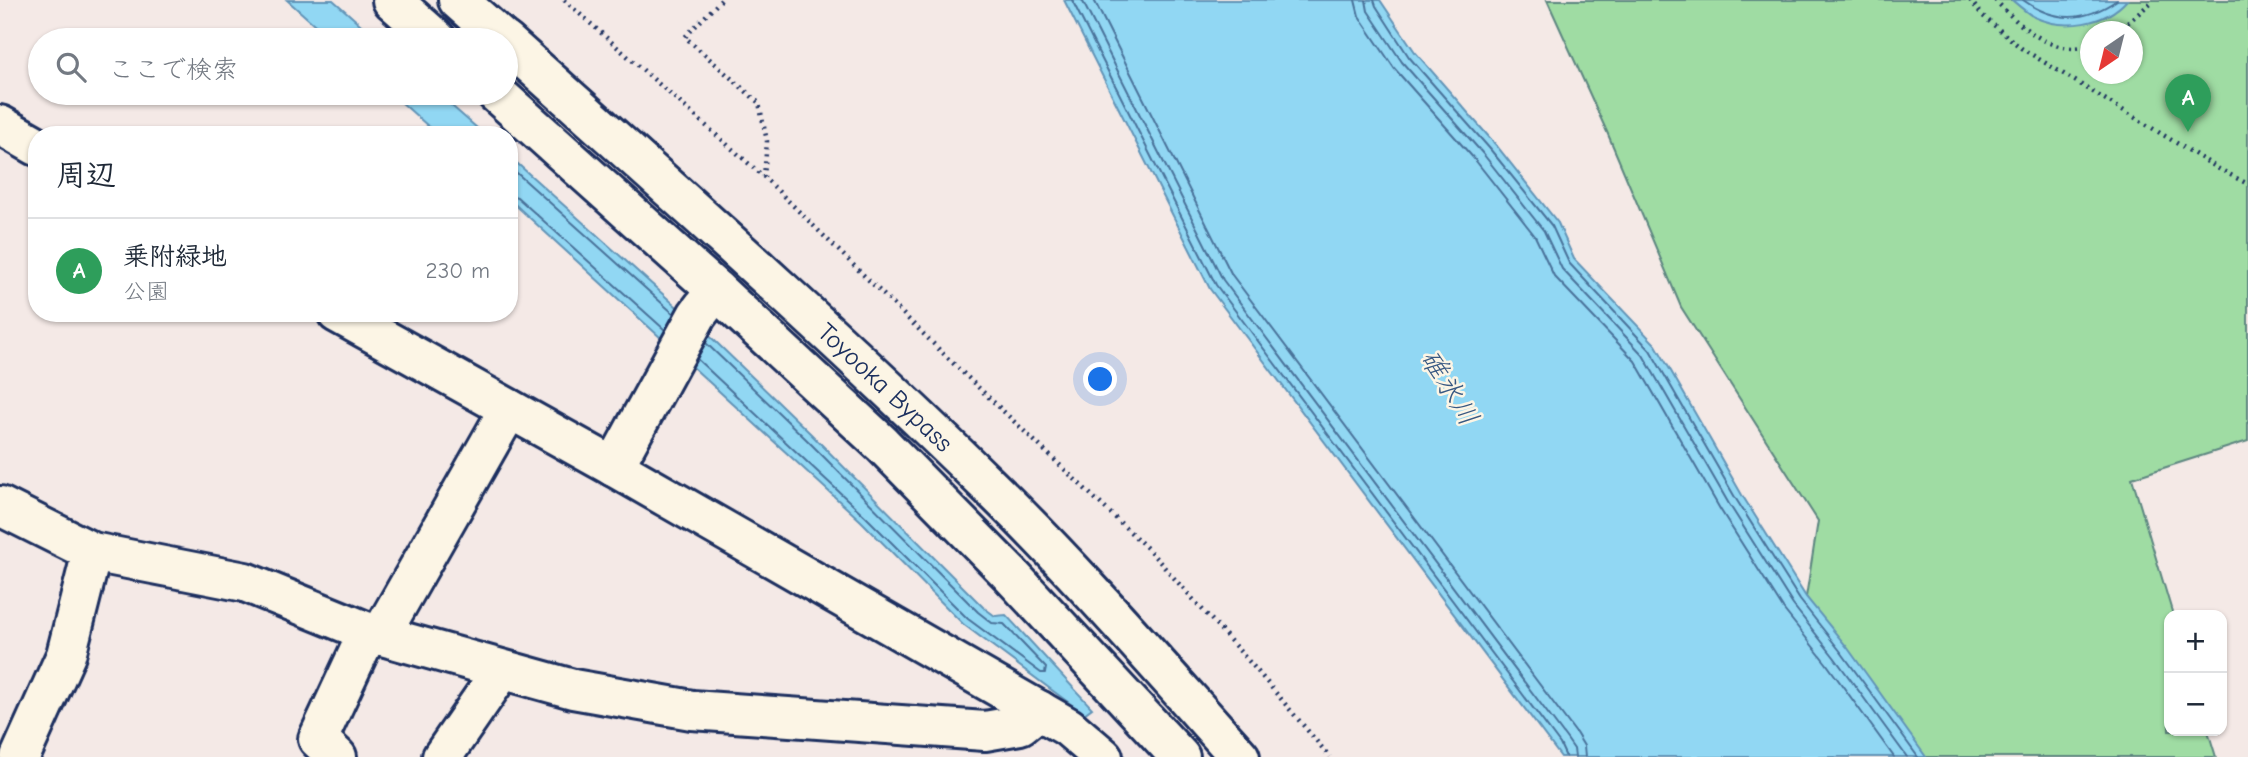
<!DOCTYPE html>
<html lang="ja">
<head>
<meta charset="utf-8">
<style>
	:root { --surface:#fff; --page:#f6f6f7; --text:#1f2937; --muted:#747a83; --line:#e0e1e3; --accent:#2563eb }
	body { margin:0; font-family:"Comic Neue","Klee One",sans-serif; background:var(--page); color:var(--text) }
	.controls { position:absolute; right:21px; bottom:21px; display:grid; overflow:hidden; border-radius:14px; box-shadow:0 2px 5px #0004 }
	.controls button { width:63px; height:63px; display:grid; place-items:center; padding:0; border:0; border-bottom:2px solid var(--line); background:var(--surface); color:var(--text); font:35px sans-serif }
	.compass { position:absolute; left:2080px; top:21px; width:63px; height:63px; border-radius:50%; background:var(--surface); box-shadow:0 2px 5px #0004; rotate:215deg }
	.you { position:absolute; left:1101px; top:380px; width:24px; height:24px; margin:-18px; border:5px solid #fff; border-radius:50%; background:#1a73e8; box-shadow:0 0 0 10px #1a73e833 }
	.badge { display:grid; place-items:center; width:46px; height:46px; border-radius:50%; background:var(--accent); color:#fff; font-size:23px; font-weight:700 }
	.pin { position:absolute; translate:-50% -58px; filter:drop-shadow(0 2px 4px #0008) }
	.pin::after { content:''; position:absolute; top:37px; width:24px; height:21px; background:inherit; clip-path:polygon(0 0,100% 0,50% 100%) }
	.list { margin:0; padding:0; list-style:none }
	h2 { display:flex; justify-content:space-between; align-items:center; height:91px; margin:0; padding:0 28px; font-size:30px }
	h2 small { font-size:23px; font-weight:400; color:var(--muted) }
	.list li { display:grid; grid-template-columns:46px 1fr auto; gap:21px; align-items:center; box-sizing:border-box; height:105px; padding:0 28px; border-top:2px solid var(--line) }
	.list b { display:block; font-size:26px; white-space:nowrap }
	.list p { margin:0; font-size:23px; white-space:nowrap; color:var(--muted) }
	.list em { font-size:23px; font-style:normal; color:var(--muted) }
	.icon { flex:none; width:38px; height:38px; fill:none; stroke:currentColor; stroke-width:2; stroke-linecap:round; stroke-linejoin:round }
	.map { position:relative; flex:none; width:2248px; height:757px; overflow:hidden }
	.search { position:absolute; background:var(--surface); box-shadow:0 2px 5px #0004; left:28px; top:28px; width:490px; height:77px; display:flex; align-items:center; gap:18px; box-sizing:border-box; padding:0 24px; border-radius:38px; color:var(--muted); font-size:26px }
	.panel { position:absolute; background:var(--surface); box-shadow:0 2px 5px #0004; left:28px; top:126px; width:490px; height:196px; border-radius:28px }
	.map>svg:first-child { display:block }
</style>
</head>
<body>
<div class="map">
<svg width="2248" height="757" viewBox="0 0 2248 757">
	<rect width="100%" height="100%" fill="#f4e9e6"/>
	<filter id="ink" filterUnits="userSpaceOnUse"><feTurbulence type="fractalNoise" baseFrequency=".0143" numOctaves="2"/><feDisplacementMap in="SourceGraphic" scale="14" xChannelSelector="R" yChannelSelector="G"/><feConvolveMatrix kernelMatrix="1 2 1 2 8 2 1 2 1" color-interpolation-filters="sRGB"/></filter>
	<g filter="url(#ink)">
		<path fill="#9fdca3" stroke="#5d8680" stroke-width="2" fill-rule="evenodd" d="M1547,0h701v441l-116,37 41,137h-4v116h39l8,26h-294l-116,-160 12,-76 -137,-214 -74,-175zM2090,32h42v42h-42z"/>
		<g fill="#91d7f3" stroke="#6294b7" stroke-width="2">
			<path d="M287,0h46l45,40h-46z"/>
			<path d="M1064,0h316l35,52 81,93 62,78 16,36 82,86 86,150 64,102 41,50 79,110h-365l-351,-468z"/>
			<path d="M2012,0h115c-22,25 -63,31 -93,17 -7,-4 -15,-11 -22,-17z"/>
			<path d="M391,93h46l48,42h-47z"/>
			<path d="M509,156l206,185 96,93 172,173 12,9 11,-1 86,93 -8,6 -121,-90 -102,-103 -352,-322z"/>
		</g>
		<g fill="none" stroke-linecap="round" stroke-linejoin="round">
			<g stroke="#4a729a" stroke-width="2">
				<path d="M1072,0l144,285 344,459 6,13"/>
				<path d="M1082,0l141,280 344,459 7,10 1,8"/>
				<path d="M1094,0l138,275 344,458 8,13 1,11"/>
				<path d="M1355,0l4,16 35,52 82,93 59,75 19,40 81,85 85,148 64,101 42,53 68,94"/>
				<path d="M1366,0l2,11 34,51 82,93 60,76 18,38 81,86 86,149 64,101 41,52 73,100"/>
				<path d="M1374,0l2,6 33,51 81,92 62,77 17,37 81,87 86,149 64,101 41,52 77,105"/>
				<path d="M2023,0c32,23 62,22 94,0"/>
				<path d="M509,166l165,148"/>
				<path d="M509,195l8,2 148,133"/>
				<path d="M697,359l168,157 103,103 73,54h4l1,-5 -42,-44 -12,-1 -14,-11 -172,-173 -100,-96"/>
			</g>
			<g stroke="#1b2f5e" stroke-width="44">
				<g id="minor">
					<path d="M0,125l37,21"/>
					<path d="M337,313l277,154 454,260 35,30"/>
					<path d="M614,467l83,-152 19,-25"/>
					<path d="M0,506l92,46 153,30 123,50 205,57 119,21 293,21 35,-6 19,-15"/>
					<path d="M380,636l129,-227"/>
					<path d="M20,757l46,-102 26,-103"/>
					<path d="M337,757l-19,-18 50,-107"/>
					<path d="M442,757l60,-87"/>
				</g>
			</g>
			<g stroke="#1b2f5e" stroke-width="44">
				<g id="highway">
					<path d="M392,0l45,40"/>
					<path d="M458,0l45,40"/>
					<path id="s1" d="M506,42c164,147 329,293 486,447 87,85 167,178 248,268"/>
					<path d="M496,93l220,197 166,154 127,129 171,184"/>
				</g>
			</g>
			<g stroke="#1b2f5e" stroke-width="4.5" stroke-dasharray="2 5" stroke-linecap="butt">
				<path d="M564,0l200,177 195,192 189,180 106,118 76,90"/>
				<path d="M721,0l-36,37 74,66 8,38 -3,36"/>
				<path d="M1970,0l13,16 38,32 198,121 29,15"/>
				<path d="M1995,0c24,25 58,58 95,45"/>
				<path d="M2117,32l37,-32"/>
			</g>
			<use href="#minor" stroke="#fcf5e5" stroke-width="38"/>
			<use href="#highway" stroke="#fcf5e5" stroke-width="38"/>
		</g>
	</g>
	<g text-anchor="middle" stroke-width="5" stroke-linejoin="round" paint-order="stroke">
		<g font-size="26" fill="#1b2f5e" stroke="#fcf5e5">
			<text dy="9" stroke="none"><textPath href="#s1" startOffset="513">Toyooka Bypass</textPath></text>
		</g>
		<g font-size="28" font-style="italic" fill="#385983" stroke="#fcf5e5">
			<text transform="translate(1450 387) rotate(58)" y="10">碓氷川</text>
		</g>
	</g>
</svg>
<div class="controls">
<button>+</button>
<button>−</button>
</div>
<svg class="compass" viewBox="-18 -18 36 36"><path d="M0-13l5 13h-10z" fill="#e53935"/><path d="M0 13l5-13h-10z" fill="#747a83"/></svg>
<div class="you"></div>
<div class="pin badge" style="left:2188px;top:132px;background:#2e9e5b">A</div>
<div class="search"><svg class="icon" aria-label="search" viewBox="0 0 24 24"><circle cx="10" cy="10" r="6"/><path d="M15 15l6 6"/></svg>ここで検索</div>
<section class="panel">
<h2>周辺<small></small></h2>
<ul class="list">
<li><span class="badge" style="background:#2e9e5b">A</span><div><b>乗附緑地</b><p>公園</p></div><em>230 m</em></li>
</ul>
</section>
</div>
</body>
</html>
